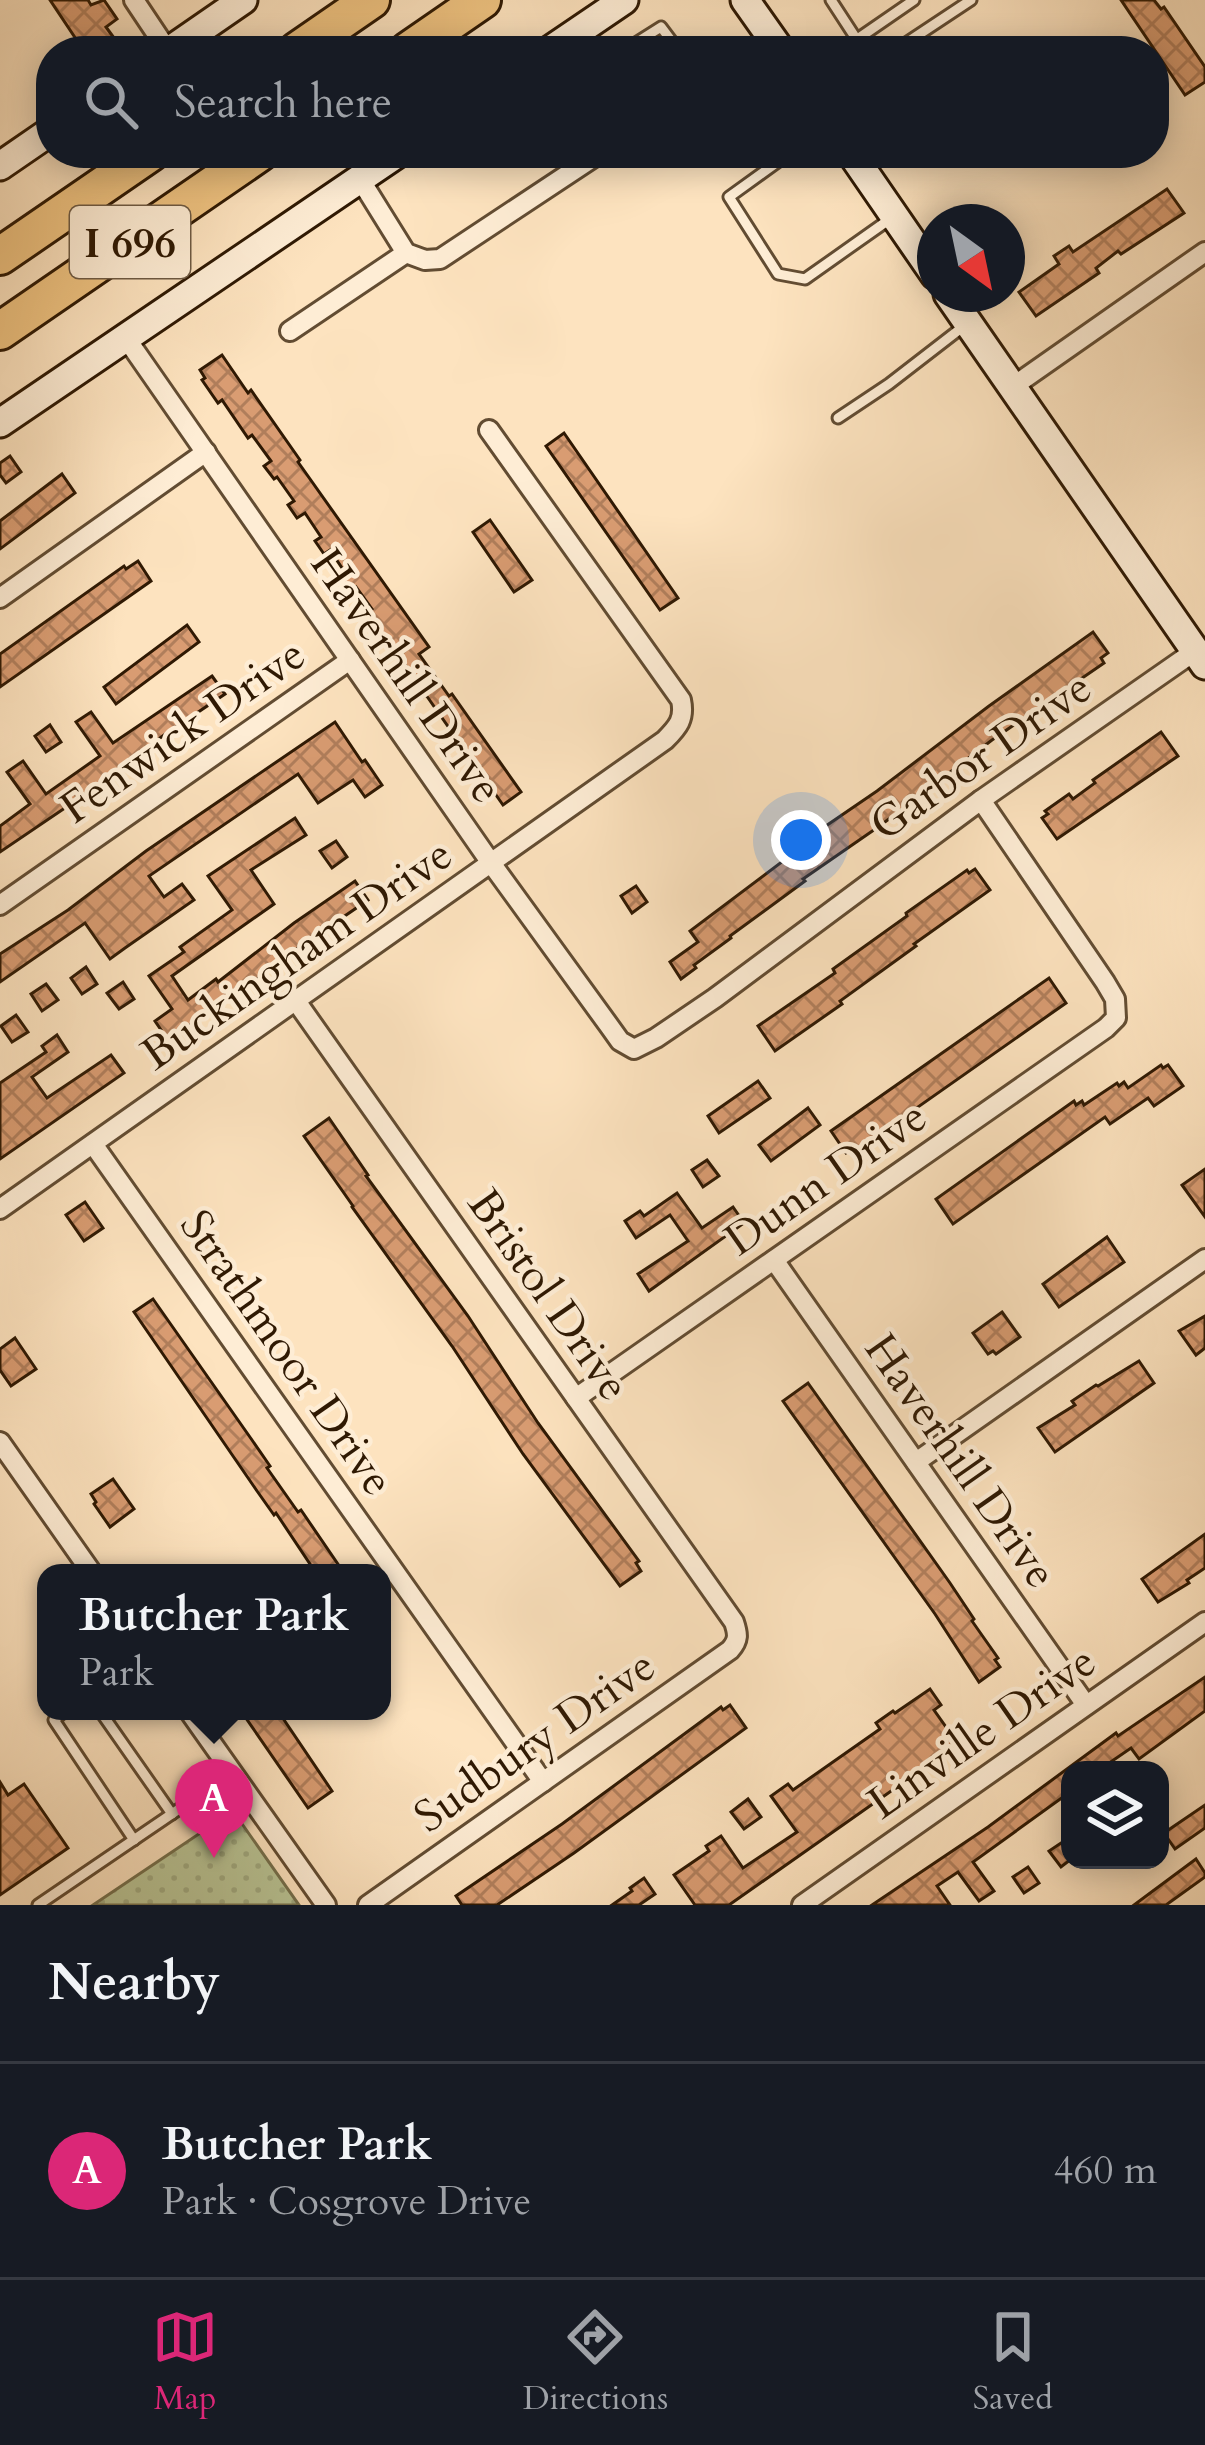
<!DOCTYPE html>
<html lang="en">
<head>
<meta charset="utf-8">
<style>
	:root { --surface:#171b24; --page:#20242c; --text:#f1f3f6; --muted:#9ea1a6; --line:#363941; --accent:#db2777 }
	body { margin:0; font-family:Cardo,serif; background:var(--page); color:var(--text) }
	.controls { position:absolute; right:36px; bottom:36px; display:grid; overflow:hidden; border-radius:24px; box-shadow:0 6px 30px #0003 }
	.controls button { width:108px; height:108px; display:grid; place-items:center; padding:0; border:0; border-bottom:3px solid var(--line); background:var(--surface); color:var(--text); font:60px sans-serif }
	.compass { position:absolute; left:917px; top:204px; width:108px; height:108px; border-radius:50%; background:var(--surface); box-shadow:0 6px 30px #0003; rotate:147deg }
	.you { position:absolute; left:801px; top:840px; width:42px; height:42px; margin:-30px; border:9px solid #fff; border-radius:50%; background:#1a73e8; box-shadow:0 0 0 18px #1a73e833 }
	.badge { display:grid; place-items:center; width:78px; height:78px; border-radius:50%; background:var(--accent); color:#fff; font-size:39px; font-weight:700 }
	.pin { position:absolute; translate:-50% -99px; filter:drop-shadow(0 3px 6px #0008) }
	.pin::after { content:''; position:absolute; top:63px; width:42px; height:36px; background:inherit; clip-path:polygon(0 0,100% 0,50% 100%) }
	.popup { position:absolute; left:37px; top:1564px; width:354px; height:156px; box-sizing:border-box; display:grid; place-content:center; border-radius:24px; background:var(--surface); filter:drop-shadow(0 3px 9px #0005); font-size:39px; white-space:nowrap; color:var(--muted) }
	.popup b { font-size:45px; color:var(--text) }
	.popup::after { content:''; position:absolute; left:50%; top:100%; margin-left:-24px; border:24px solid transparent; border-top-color:var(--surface) }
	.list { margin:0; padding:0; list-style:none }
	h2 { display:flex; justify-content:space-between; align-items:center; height:156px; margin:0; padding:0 48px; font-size:51px }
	h2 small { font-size:39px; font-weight:400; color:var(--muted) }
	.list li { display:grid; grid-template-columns:78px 1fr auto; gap:36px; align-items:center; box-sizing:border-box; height:216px; padding:0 48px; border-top:3px solid var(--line) }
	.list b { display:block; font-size:45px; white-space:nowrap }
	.list p { margin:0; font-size:39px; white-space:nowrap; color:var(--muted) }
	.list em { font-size:39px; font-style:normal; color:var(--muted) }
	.icon { flex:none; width:66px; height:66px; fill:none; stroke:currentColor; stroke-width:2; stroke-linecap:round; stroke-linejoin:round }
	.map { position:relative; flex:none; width:1205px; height:1905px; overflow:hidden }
	.search { position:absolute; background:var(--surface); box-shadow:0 6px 30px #0003; left:36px; right:36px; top:36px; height:132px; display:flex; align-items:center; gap:30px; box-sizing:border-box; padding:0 42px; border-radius:48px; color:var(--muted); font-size:45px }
	.sheet { height:372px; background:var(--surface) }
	nav { display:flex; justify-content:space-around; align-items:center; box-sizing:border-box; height:168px; border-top:3px solid var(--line); background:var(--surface); font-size:33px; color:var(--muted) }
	nav a { display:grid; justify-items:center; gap:6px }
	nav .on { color:var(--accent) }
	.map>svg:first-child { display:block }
</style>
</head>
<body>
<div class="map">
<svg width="1205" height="1905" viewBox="0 0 1205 1905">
	<defs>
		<pattern id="park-dots" width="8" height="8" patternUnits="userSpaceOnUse" patternTransform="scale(3)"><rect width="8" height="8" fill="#b9c596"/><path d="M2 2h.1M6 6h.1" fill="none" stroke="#9fa980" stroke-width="1.8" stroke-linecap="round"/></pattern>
		<pattern id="building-cross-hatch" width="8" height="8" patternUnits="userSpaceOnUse" patternTransform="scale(3)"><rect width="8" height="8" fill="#d99c72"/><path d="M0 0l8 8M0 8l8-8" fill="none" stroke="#b07e5b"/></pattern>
	</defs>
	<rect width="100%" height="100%" fill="#fde3bf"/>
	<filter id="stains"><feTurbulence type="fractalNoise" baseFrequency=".00167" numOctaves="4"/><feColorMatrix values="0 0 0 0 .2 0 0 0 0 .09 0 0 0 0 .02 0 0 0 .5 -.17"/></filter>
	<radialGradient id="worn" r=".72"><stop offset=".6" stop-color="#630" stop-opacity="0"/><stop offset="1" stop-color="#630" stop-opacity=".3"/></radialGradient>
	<path fill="url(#park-dots)" stroke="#746f4c" stroke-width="3" d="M233,1811l66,94h-206z"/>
	<g fill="url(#building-cross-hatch)" stroke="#2f1903" stroke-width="3">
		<path d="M50,0h38l3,5 13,-5 13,19 -11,8 8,11 -19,13h-11z"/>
		<path d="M1121,0h33l7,9 3,-2 41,60v15l-20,13z"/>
		<path d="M1167,189l17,24 -63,41 -3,-3 -22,17 3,5 -63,43 -17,-24 40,-28 -5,-8 15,-10 4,6z"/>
		<path d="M222,355l26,38 3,-3 49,70 -2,2 131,185 -10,7 30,42 3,-2 69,98 -18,13 -77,-110 -3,2 -17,-25 3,-2 -32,-44 -2,1 -9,-13 6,-5 -16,-22 -6,5 -10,-13 6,-5 -16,-24 -6,4 -9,-13 6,-4 -16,-24 -8,5 -9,-13 6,-4 -17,-24 -3,2 -10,-13 7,-5 -19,-26 -4,3 -26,-38 -4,3 -16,-23 3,-2 -5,-8z"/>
		<path d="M564,433l114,165 -18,12 -114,-164z"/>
		<path d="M10,456l11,16 -15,11 -6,-8v-12z"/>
		<path d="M62,474l13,19 -75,56v-28z"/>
		<path d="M490,520l42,60 -18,12 -41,-60z"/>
		<path d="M138,561l13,20 -151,106v-33l124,-88 2,3z"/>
		<path d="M187,625l12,17 -83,62 -12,-17z"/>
		<path d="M1093,632l15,21 -7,5 3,5 -112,77 -111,85 -78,54 2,2 -75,55 1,2 -37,27 2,3 -15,11 -11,-17 28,-20 -8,-11 113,-85 -2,-3 76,-52 112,-85z"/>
		<path d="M212,676l13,18 -61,41 -77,58 -87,59v-26l30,-22 -23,-32 16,-11 23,33 54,-38 -24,-34 15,-10 22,31z"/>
		<path d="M335,722l27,40 3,-2 17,25 -17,12 -12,-17 -35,23 -20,-29 -149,102 15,21 18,-13 12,16 -69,48 -15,11 -25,-36 -85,59v-28l68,-44 78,-59z"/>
		<path d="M50,725l11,17 -15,10 -11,-16z"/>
		<path d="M1161,732l17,24 -121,83 -15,-21 6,-4 -3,-3 24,-17 4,5 22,-16 -2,-3z"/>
		<path d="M295,818l11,17 -55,35 23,34 -102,72 16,24 28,-21 2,3 76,-59 61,-42 13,19 -70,48 -59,45 -1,-1 -70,48 -13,-19 17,-12 -23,-33 35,-24 -4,-5 52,-37 -24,-34z"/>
		<path d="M336,841l11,16 -15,11 -12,-17z"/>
		<path d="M975,869l15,21 -76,54 2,2 -76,55 2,3 -67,47 -17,-25 77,-53 -2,-4 74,-53 -1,-3 61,-43 2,3z"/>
		<path d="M636,886l11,16 -15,11 -11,-17z"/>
		<path d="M86,967l11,17 -15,10 -11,-16z"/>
		<path d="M1049,978l17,25 -212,149 -2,-3 -6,4 -15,-22z"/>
		<path d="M123,982l11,17 -15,10 -12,-16z"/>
		<path d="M46,984l12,16 -16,11 -11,-17z"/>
		<path d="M16,1015l12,17 -16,10 -11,-16z"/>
		<path d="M57,1035l11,17 -36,25 15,21 64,-43 13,18 -124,86v-76l46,-31 -4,-6z"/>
		<path d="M1161,1065l2,3 5,-3 15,21 -29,20 -6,-8 -38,26 -5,-7 -152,107 -17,-25 138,-98 2,4 6,-4 2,4 33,-22 2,3 5,-4 4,6z"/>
		<path d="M758,1081l12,17 -51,35 -11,-17z"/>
		<path d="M808,1108l12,17 -49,36 -12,-16z"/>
		<path d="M329,1118l39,57 -2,1 102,140 70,107 101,138 -3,2 5,8 -21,15 -97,-132 -71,-108 -100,-139 1,-1 -49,-70z"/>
		<path d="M707,1160l12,16 -16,11 -11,-17z"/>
		<path d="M1205,1169v48l-23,-32z"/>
		<path d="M677,1193l25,35 31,-21 11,16 -95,68 -11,-17 50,-33 -18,-26 -34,23 -11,-17 15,-10 4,5z"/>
		<path d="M85,1202l18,26 -19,13 -18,-26z"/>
		<path d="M1107,1237l17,25 -65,45 -16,-23z"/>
		<path d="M153,1299l99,141 18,26 -3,2 31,44 3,-2 43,63h-28l-40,-60 -2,2 -17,-24 -123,-179z"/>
		<path d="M1002,1312l18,25 -24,17 -3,-3 -5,3 -15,-21z"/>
		<path d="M1205,1316v32l-9,7 -17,-24z"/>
		<path d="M15,1338l21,31 -25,17 -11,-16v-21z"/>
		<path d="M1139,1361l15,22 -99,69 -17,-24 37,-23 -3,-4 24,-16 2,1z"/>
		<path d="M808,1383l142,200 24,36 -2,2 26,37 -3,2 5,7 -21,15 -44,-68 -152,-213z"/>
		<path d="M113,1479l21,30 -24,18 -16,-23 2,-2 -5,-8z"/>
		<path d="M1205,1534v34l-18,12 2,3 -31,19 -16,-23z"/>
		<path d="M1205,1677v34l-66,48 -8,-11 -32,22h-29v22l-97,70 21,29 -15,10 -21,-29 -21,14 13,19h-78l116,-78 128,-94 2,3z"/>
		<path d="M930,1689l11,16 -7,5 24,34 -229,161h-34l-21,-30 35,-24 -3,-5 15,-10 22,32 54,-36 -26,-36 17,-12 5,6 87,-61 -4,-6 17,-12 2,2z"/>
		<path d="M730,1705l16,23 -172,125 -77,52h-35l-6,-9 106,-72 159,-117 2,3z"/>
		<path d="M241,1711h37l54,80 -24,17z"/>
		<path d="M0,1782l8,13 16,-11 44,64 -68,47z"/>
		<path d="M748,1799l13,18 -17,12 -13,-17z"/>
		<path d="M1205,1805v23l-30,21 -11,-16z"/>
		<path d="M1064,1841l6,9v10l-9,7 -12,-16z"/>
		<path d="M1196,1859l9,14v4l-39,28h-32z"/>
		<path d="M1028,1867l11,16 -15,10 -11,-16z"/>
		<path d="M644,1878l11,16 -16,11h-27l20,-14 -2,-3z"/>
	</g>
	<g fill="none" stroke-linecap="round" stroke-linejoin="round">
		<g stroke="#624c32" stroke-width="15">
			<g id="lane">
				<path d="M831,0l26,40 12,11"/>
				<path d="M623,51l38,-24 18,24"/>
				<path d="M840,51l74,-51"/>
				<path d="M894,51l77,-51"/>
				<path d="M790,153l-61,44 49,77 27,5 85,-60"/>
				<path d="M838,418l51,-34 75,-58"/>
				<path d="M65,1711l-11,9 80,120"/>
				<path d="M100,1711l72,103"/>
				<path d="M38,1905l194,-132"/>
			</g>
		</g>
		<g stroke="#624c32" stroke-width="24">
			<g id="street">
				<path d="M134,0l34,51"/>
				<path d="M360,179l46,74 19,7 15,-1 160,-106"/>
				<path d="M290,331l116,-78"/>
				<path d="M126,338l365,525 119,164 10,14 14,8 22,-11 59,-40 266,-198 214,-149"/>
				<path d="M1011,388l194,-136"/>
				<path d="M0,598l206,-146"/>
				<path d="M0,905l350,-245"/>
				<path d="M296,1001l438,621c4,12 5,18 -4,28l-362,255"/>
				<path d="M93,1144l450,638"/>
				<path d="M0,1209l665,-469c13,-13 20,-21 16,-40l-192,-270"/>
				<path d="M774,1260l312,445"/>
				<path d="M576,1398l530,-370 10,-10 -1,-19 -10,-17 -124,-182"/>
				<path d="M0,1442l92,131"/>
				<path d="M916,1462l289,-203"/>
				<path d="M189,1711l137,194"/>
				<path d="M802,1905l403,-283"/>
			</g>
		</g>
		<g stroke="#2f1903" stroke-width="33">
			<g id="secondary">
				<path d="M745,0l36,51"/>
				<path d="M169,51l74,-51"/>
				<path d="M549,51l75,-51"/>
				<path d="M851,153l84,122"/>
				<path d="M0,166l51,-35"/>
				<path d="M948,294l257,371"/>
				<path d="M0,423l398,-270"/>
			</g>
		</g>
		<g stroke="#2f1903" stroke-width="42">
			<g id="highway">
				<path d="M297,51l74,-51"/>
				<path d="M408,51l74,-51"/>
				<path d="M0,256l150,-103"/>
				<path d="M0,331l259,-178"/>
			</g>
		</g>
		<use href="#lane" stroke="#feedd5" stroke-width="9"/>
		<use href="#street" stroke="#feedd5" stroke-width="18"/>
		<use href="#secondary" stroke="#feedd5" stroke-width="27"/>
		<use href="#highway" stroke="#eec280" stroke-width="36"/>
	</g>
	<g text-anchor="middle" stroke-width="9" stroke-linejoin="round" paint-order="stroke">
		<rect fill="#feedd5" stroke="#6d5942" stroke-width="3" x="70" y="206" width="120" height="72" rx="9"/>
		<g font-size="42" font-weight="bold" fill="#2f1903">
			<text x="130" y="257">I 696</text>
		</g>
		<g font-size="45" fill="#2f1903" stroke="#feedd5">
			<text transform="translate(408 675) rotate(55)" y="16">Haverhill Drive</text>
			<text transform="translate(182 730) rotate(-35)" y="16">Fenwick Drive</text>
			<text transform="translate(980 755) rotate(-35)" y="16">Garbor Drive</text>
			<text transform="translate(296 953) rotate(-35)" y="16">Buckingham Drive</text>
			<text transform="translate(825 1177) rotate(-35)" y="16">Dunn Drive</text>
			<text transform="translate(550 1294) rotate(55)" y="16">Bristol Drive</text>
			<text transform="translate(288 1352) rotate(55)" y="16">Strathmoor Drive</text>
			<text transform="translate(962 1460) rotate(55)" y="16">Haverhill Drive</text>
			<text transform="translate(981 1731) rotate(-35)" y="16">Linville Drive</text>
			<text transform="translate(534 1740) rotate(-35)" y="16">Sudbury Drive</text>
		</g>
	</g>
	<rect width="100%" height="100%" filter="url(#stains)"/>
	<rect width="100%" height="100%" fill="url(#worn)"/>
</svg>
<div class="controls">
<button><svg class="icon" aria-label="layers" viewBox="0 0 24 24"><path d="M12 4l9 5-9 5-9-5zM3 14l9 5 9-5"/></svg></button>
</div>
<svg class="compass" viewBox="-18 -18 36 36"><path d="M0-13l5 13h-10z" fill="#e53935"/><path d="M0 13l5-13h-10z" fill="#9ea1a6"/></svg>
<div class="you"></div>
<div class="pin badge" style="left:214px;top:1858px">A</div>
<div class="popup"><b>Butcher Park</b>Park</div>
<div class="search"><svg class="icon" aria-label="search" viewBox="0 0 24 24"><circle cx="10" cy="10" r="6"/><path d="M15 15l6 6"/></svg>Search here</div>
</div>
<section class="sheet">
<h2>Nearby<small></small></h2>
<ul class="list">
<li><span class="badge">A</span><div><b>Butcher Park</b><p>Park · Cosgrove Drive</p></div><em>460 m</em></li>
</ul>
</section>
<nav>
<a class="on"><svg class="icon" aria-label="map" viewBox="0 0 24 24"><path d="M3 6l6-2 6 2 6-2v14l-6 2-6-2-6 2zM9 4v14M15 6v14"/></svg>Map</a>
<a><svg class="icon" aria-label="directions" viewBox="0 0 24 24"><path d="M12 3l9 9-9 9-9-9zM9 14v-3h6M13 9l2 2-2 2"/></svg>Directions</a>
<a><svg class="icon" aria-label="saved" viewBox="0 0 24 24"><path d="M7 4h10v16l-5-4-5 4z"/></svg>Saved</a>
</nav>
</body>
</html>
